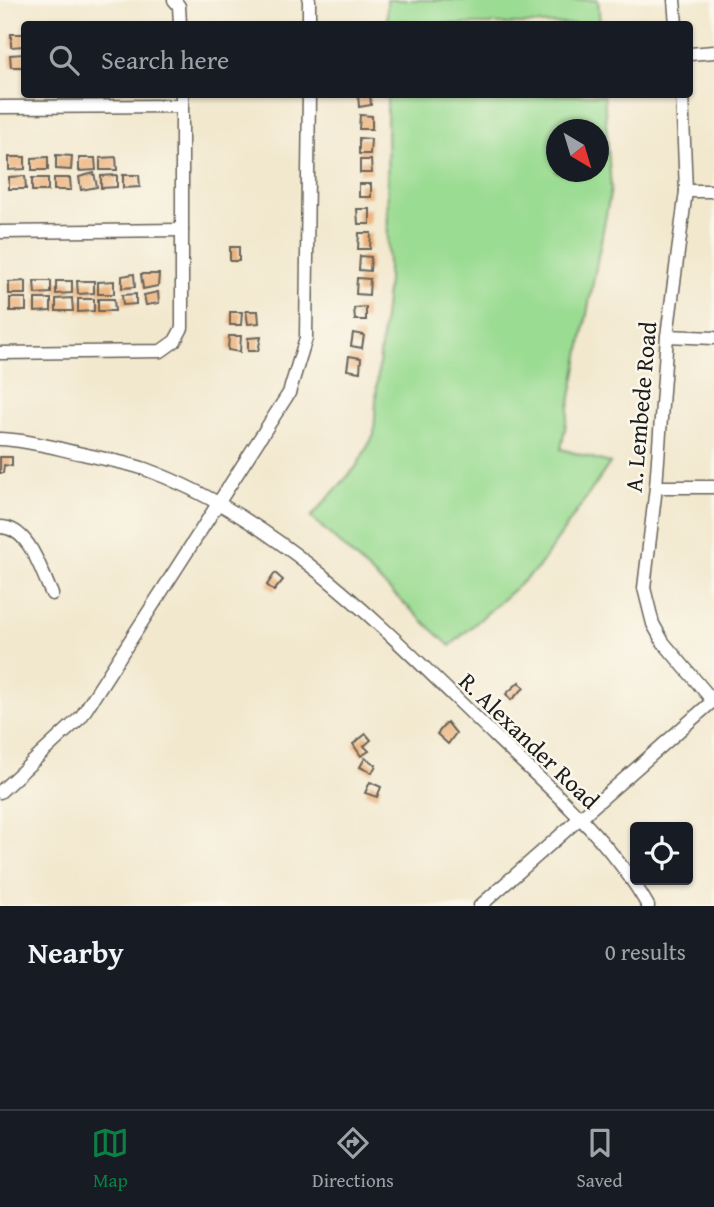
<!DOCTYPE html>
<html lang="en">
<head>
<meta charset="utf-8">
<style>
	:root { --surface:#171b24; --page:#242831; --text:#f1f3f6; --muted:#9ea1a6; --line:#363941; --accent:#0b8043 }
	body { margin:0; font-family:"Gentium Book Plus",serif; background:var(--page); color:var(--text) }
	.controls { position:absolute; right:21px; bottom:21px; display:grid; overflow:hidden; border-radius:7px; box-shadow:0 2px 5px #0004 }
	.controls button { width:63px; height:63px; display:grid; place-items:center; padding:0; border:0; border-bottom:2px solid var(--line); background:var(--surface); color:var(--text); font:35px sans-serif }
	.compass { position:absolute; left:546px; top:119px; width:63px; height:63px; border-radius:50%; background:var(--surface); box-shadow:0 2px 5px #0004; rotate:142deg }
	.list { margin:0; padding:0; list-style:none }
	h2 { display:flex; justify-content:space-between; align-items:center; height:91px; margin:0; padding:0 28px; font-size:30px }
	h2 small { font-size:23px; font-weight:400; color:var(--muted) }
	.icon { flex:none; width:38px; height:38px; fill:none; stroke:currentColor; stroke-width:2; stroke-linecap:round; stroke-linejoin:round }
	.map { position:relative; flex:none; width:714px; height:906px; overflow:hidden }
	.search { position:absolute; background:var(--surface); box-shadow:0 2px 5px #0004; left:21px; right:21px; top:21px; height:77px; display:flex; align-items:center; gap:18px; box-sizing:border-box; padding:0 24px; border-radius:7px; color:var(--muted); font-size:26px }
	.sheet { height:203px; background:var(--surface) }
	nav { display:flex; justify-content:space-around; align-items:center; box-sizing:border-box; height:98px; border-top:2px solid var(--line); background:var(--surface); font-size:19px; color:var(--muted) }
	nav a { display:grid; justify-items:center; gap:4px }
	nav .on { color:var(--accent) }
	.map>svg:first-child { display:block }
</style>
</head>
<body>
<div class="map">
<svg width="714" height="906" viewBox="0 0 714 906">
	<rect width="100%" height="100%" fill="#fbf7ec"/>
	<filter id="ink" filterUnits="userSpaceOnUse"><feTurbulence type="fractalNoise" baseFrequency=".0143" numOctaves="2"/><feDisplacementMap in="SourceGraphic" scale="14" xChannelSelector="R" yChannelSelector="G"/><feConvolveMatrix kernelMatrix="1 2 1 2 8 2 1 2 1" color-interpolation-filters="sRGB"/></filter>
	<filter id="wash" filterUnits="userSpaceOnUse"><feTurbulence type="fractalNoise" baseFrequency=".00686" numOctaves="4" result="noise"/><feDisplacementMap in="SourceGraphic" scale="28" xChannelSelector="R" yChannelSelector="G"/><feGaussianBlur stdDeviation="1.57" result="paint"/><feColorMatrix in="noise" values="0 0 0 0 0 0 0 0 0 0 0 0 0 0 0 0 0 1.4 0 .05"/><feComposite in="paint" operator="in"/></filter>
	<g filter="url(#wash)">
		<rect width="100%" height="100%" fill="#f2e8ce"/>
		<g fill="#9bdc93" stroke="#5c7c58" stroke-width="2" fill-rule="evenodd">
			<path d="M387,0h211l2,24h-213z"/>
			<path d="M387,95h217l7,94 -50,260 49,14 -72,105 -88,78 -139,-129 45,-50 18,-32 3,-51 11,-103zM556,130h42v42h-42z"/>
		</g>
		<g id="blocks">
			<g fill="#ebab70">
				<path d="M11,34h13v12l-13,1z"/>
				<path d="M24,54v13h-13l-1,-12z"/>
				<path d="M358,94h12l1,11 -12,2z"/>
				<path d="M360,115l12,1v13h-13z"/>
				<path d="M359,138l12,1 -1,15h-11z"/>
				<path d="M56,155l16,1 -1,14 -15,-1z"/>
				<path d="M9,157h16v12l-16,1z"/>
				<path d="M48,157v13h-16v-12z"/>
				<path d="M116,157l1,13h-17v-12z"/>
				<path d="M79,158h16l1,12 -17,1z"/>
				<path d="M360,160h11l1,13h-12z"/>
				<path d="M94,173l3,14 -16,3 -2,-13z"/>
				<path d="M117,175v12l-16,1v-12z"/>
				<path d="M123,175h16l1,12 -17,1z"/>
				<path d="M25,176l1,13h-17v-12z"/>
				<rect x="32" y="178" width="16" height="13"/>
				<path d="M54,178h16l1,12h-17z"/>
				<rect x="359" y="184" width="12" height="13"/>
				<path d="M357,209h13v15h-12z"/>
				<path d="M359,233h12l-1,16h-12z"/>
				<rect x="230" y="247" width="9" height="14"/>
				<path d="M360,256l11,1 -1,14 -11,-1z"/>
				<path d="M134,274l1,13 -13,1v-12z"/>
				<path d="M141,274h18l-1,12 -15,3z"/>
				<path d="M357,278l13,1 -1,16 -13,-1z"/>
				<path d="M26,281v13h-17v-12z"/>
				<path d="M34,281h17v12l-16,1z"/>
				<path d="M56,281h16v12l-16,1z"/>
				<path d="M77,281h17v12l-16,1z"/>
				<path d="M114,281v13h-16v-12z"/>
				<path d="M158,292l1,11 -13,2 -2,-10z"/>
				<path d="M136,294v10l-13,1 -1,-10z"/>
				<rect x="10" y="298" width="16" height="13"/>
				<path d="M72,298l1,13h-17v-12z"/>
				<path d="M35,299h16v12l-16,1z"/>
				<path d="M78,299h16v12l-16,1z"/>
				<path d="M98,299h16l1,12h-17z"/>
				<path d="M366,307v13h-11l-1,-12z"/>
				<path d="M246,311h12l1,12 -11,1z"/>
				<path d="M230,312h12l-1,13h-11z"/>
				<path d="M353,333l11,2 -2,13 -11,-2z"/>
				<path d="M229,336h12l-1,16 -12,-2z"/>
				<path d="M261,337l-3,14h-10v-13z"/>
				<path d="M349,356l12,2 -1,14 -13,-2z"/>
				<path d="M0,457h12v9l-8,-1 -1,8h-3z"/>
				<path d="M275,573l8,7 -9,11 -7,-6z"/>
				<path d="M519,682l5,6 -13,12 -5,-6z"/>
				<path d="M447,722l9,11 -8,11 -11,-10z"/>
				<path d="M366,734l5,6 -7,6 5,5 -8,5 -8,-12z"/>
				<path d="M365,758l11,7 -4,8 -12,-6z"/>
				<path d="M370,782l11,5 -4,10 -12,-4z"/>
			</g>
		</g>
	</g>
	<g filter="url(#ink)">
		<use href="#blocks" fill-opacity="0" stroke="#67635a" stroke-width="2"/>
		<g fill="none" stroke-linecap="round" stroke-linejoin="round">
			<g stroke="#67635a" stroke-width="15">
				<g id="minor">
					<path d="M174,0l5,6 1,18"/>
					<path d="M674,0l2,24"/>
					<path d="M309,24v-24"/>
					<path d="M690,54l24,-2"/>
					<path d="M682,94l4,97 -19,145 -11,151 -12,101 9,36 10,18 50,59"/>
					<path d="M0,107l182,-1"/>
					<path d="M686,191h28"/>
					<path d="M0,232l182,-2"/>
					<path d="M667,336l47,2"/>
					<path d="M0,353l161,-2 14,-10 7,-13v-234"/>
					<path d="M0,439c28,1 55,9 83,15 20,5 42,8 62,15 139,51 247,168 351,268 54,52 115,103 152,169"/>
					<path d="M656,487h58"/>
					<path d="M0,527c30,0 41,45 52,67"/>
					<path d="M0,792l81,-75 208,-324 17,-55 3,-244"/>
					<path d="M480,906l234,-206"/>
				</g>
			</g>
			<use href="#minor" stroke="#fff" stroke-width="12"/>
		</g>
	</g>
	<g text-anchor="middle" stroke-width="5" stroke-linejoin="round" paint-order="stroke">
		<g font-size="24" fill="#1c1c1c" stroke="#fbf7ec">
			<text transform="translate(641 407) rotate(-85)" y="8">A. Lembede Road</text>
			<text transform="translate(529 741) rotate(44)" y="8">R. Alexander Road</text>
		</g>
	</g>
</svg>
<div class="controls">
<button><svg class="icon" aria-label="locate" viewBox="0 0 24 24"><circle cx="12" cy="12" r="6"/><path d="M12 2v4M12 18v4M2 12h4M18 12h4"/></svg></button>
</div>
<svg class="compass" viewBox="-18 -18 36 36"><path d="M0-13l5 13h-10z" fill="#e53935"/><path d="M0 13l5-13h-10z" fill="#9ea1a6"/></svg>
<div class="search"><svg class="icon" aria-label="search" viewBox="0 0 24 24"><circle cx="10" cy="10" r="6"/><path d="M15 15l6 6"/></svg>Search here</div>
</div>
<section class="sheet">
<h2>Nearby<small>0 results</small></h2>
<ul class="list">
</ul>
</section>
<nav>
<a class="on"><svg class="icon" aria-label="map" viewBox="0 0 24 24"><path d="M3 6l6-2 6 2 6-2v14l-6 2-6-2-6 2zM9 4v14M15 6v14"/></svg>Map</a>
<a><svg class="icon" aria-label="directions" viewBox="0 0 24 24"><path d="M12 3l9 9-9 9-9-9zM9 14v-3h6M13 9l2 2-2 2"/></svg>Directions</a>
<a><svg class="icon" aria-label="saved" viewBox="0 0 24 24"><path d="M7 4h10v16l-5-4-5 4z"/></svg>Saved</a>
</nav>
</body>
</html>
